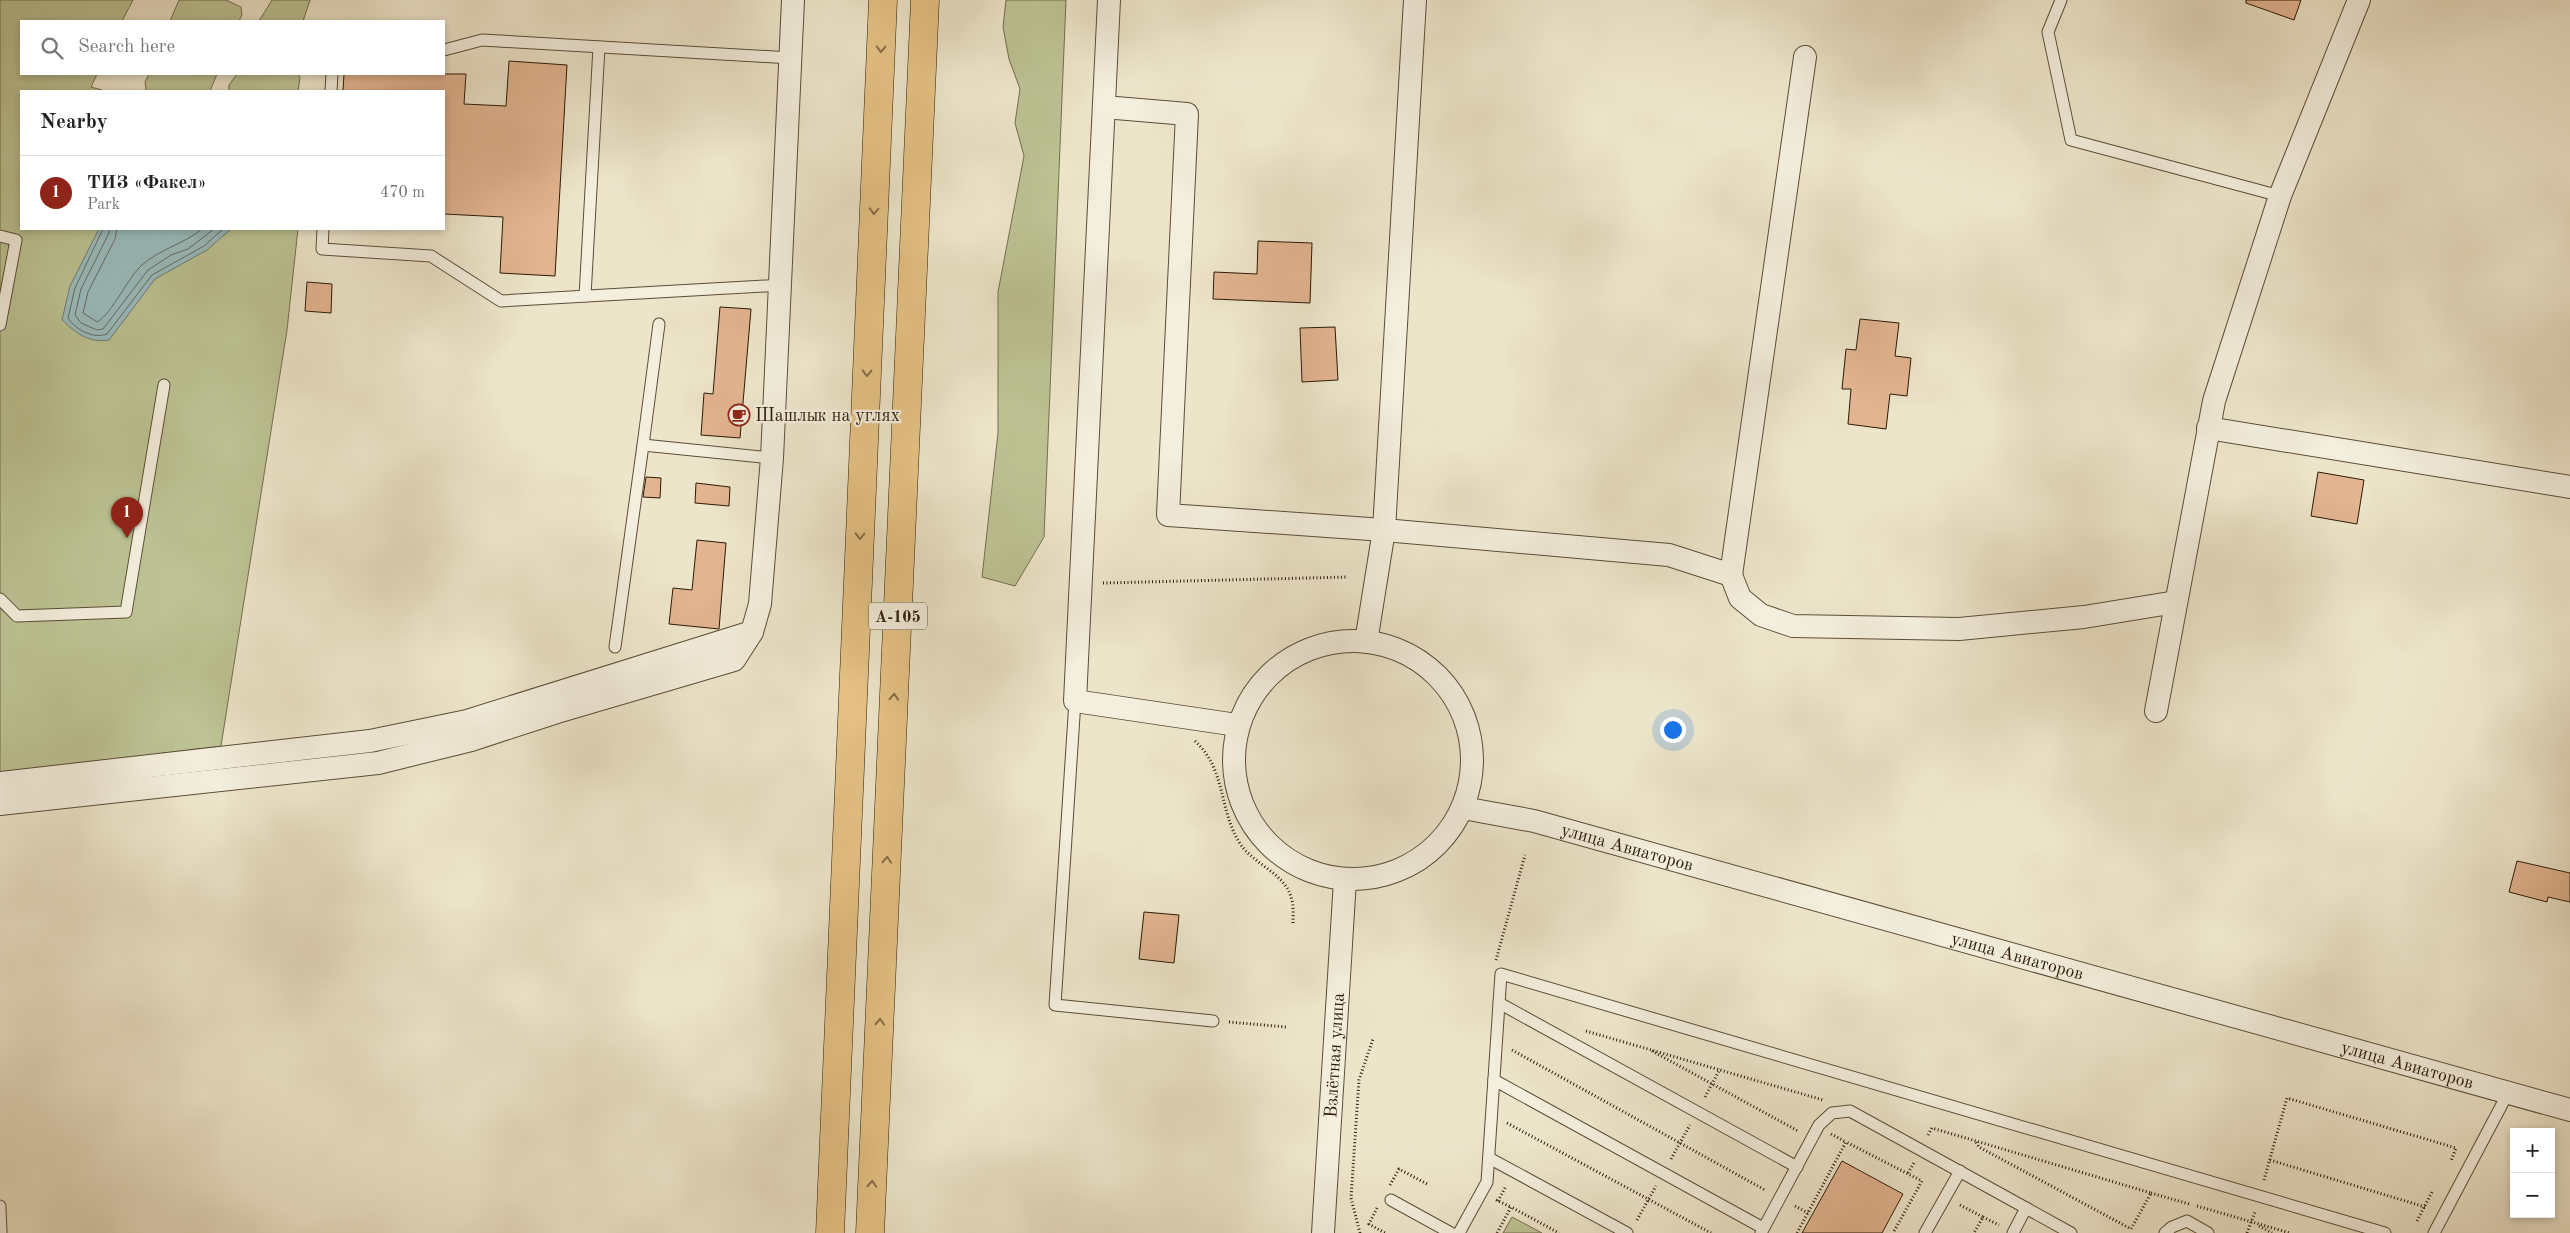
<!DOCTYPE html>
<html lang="en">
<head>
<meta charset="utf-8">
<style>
	:root { --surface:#fff; --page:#f6f6f6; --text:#222; --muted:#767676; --line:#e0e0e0; --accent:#8f2418 }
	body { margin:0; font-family:"Old Standard TT",serif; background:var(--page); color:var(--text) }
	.controls { position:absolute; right:15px; bottom:15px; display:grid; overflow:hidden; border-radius:0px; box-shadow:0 2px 8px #0003 }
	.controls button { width:45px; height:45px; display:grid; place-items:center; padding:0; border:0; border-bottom:1px solid var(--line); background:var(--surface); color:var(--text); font:25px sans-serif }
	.you { position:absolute; left:1672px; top:729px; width:18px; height:18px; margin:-12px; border:4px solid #fff; border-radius:50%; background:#1a73e8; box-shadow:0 0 0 8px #1a73e833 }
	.badge { display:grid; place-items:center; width:32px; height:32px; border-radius:50%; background:var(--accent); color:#fff; font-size:16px; font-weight:700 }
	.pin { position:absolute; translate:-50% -41px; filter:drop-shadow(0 1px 2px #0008) }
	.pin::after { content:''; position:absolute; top:26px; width:18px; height:15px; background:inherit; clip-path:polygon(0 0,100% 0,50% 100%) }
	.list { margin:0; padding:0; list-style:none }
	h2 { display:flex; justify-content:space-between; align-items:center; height:65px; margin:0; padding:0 20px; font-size:21px }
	h2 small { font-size:16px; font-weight:400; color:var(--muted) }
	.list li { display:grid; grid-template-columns:32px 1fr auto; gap:15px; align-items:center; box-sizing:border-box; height:75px; padding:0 20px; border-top:1px solid var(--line) }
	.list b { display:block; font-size:19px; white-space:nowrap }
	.list p { margin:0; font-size:16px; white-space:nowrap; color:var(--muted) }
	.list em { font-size:16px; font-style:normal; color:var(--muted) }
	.icon { flex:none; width:28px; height:28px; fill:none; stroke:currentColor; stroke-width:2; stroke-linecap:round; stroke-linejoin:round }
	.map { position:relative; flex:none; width:2570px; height:1233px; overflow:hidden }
	.search { position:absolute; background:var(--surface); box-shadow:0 2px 8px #0003; left:20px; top:20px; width:425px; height:55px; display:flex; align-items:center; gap:12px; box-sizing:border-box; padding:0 18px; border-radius:0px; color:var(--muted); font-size:19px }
	.panel { position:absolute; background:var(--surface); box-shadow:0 2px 8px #0003; left:20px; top:90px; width:425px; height:140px; border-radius:0px }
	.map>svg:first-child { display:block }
</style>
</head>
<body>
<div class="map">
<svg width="2570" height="1233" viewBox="0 0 2570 1233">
	<rect width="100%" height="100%" fill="#ede5ca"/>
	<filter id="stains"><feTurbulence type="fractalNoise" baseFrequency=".004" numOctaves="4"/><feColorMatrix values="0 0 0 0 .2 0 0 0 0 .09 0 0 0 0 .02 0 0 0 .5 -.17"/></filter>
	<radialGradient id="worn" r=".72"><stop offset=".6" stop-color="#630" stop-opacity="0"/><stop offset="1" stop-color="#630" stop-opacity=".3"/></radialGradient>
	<g fill="#bdc394" stroke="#746e4d">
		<path d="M0,0h133l-11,21h-101v53h76l-6,13 14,4h-84v138h277l-11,101 -66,416 -221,28z"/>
		<path d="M179,0h47l15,7 1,8 -3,6h-69z"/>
		<path d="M272,0h38l-7,21h-44z"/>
		<path d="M1006,0h60l-22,537 -29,49 -33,-9 16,-144v-141l26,-136 -9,-33 5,-34 -11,-30 -6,-32z"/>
		<path d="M149,74h68l-7,17h-61l-3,-1 -1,-8z"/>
		<path d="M237,74h61l2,4 -2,13h-69v-6z"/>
		<path d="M1512,1217l30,16h-39z"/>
	</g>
	<path fill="#9bbdbf" stroke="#6e7c75" d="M99,229h132l-24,21 -52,29 -46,61c-20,3 -32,-6 -47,-20l8,-34z"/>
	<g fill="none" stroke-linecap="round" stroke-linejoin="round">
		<g stroke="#636c62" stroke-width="1">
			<path d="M103,229l-28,59 -7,30c8,12 25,21 39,16l45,-59 52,-29 19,-17"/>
			<path d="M110,229l-2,6 -27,54 -6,26 6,8 16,7 6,-1 45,-59 23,-15 17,-6 26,-20"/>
			<path d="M117,229l-2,10 -27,53 -5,21 14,9c15,-8 31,-45 45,-57 18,-16 42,-21 60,-36"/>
		</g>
	</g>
	<g fill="#e2b490" stroke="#2b1a06">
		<path d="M2246,0h55l-7,20 -48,-17z"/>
		<path d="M509,61l58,4 -12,211 -55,-3 3,-56 -59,-3v-123h-101l1,-17h122l-2,30 42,2z"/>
		<path d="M1258,241l54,2 -2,60 -97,-4 1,-27 43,2z"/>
		<path d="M307,282l25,2 -1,29 -26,-2z"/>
		<path d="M720,307l31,2 -11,129 -39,-3 3,-42 9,1z"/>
		<path d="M1860,319l39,4 -4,33 16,2 -4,38 -17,-2 -4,35 -38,-5 3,-35h-9l4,-40 10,1z"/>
		<path d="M1335,327l3,53 -36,2 -2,-54z"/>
		<path d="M2318,472l46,8 -7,44 -46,-8z"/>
		<path d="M646,477l15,1 -1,20 -17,-1z"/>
		<path d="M696,483l34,4 -1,19 -34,-3z"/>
		<path d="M697,540l29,3 -7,86 -50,-5 4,-36 19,2z"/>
		<path d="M2517,861l53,12v29l-22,-5 -1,5 -38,-10z"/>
		<path d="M1144,912l35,3 -5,48 -35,-4z"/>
		<path d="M1842,1161l61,33 -21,39h-80z"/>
	</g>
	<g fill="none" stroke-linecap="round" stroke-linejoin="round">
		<g stroke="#5c4d37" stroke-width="13">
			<g id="service">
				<path d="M2061,0l-13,32 23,108 209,56"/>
				<path d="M444,50l38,-10 309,18"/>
				<path d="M331,91l1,-17"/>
				<path d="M323,229l-1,20 109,7 70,45 281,-16"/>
				<path d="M0,236l16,4 -16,85"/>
				<path d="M585,296l14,-249"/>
				<path d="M643,445l16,-121"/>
				<path d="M0,599l17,17 109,-4 38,-227"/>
				<path d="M615,647l28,-202 129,13"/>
				<path d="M1075,701l-20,304 158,16"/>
				<path d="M1499,1003l298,164"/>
				<path d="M1494,1080l269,148"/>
				<path d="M1489,1158l138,75"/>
				<path d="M1391,1200l60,33"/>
				<path d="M0,1206l1,27"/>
				<path d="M1459,1233l28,-51 14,-208 884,259"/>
				<path d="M1761,1233l58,-108 13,-12 18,-2 176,97"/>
				<path d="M1925,1233l35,-62"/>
				<path d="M2013,1233l13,-25 45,25"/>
				<path d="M2165,1233l7,-6 15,-6 21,12"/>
				<path d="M2434,1233l74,-140"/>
			</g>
		</g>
		<g stroke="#5c4d37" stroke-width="24">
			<g id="minor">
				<path d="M1109,0l-34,701 162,24"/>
				<path d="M1104,107l83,7 -19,401 216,15 285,25 62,20 74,-518"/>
				<path d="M2208,428l362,59"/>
				<path d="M1731,575l9,23 21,17 32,11 166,3 125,-12 92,-15"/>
				<circle cx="1353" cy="760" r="119"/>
				<path d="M1366,642l18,-112 31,-530"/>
				<path d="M2156,711l58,-310 66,-205 79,-196"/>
				<path d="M0,783l370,-42 97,-20 285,-89"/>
				<path d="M0,804l378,-41 93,-23 86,-28 177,-52 18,-28 8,-28 12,-146 21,-458"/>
				<path id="s1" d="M1463,808l71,13 1036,289"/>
				<path id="s2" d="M1323,1233l22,-353"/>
			</g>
		</g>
		<g stroke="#2b1a06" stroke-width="29">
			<g id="trunk">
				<path d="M830,1233l53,-1233"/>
				<path d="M870,1233l55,-1233"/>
			</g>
		</g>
		<g stroke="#2b1a06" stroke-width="3" stroke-dasharray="1 2.5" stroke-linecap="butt">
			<path d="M1103,583l245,-6"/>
			<path d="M1195,741c32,29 23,70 46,104 13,19 44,29 50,52 3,8 2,18 2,26"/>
			<path d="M1496,960l29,-105"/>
			<path d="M1229,1022l57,5"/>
			<path d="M1586,1031l237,69"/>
			<path d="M1512,1050l253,140"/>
			<path d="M1652,1051l146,80"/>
			<path d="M1705,1097l15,-28"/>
			<path d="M1507,1123l204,110"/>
			<path d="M1831,1134l15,8"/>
			<path d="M1928,1135l4,-7 219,65 -20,36 -152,-82 -4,-6"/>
			<path d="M1671,1159l19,-34"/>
			<path d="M2270,1160l155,47"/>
			<path d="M1908,1173l6,-10"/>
			<path d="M2264,1180l23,-82 169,50 -5,13"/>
			<path d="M1390,1185l9,-16 30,16"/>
			<path d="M2151,1193l38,11"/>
			<path d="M1496,1200l15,7"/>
			<path d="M1498,1201l8,-15"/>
			<path d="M1960,1205l23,12 -9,16"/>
			<path d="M1795,1206l13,7"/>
			<path d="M2197,1206l93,27"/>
			<path d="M1377,1208l-8,16 16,9"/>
			<path d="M1983,1217l16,8"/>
			<path d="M1637,1220l19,-34"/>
			<path d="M2417,1221l15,-29"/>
			<path d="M2259,1226l13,7"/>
			<path d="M1360,1233l-9,-35 8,-118 14,-41"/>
			<path d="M1497,1233l14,-26 48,26"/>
			<path d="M1797,1233l49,-91 76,39 -29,52"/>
			<path d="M2247,1233l8,-21"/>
		</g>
		<use href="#service" stroke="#f3eedd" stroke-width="11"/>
		<use href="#minor" stroke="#f3eedd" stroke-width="22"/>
		<use href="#trunk" stroke="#e6c285" stroke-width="28"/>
	</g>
	<defs><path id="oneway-chevron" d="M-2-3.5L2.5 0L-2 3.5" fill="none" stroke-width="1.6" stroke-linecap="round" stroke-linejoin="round" transform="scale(1.25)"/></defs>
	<g stroke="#886e46">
		<use href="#oneway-chevron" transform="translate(881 49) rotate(92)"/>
		<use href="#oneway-chevron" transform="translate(874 211) rotate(92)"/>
		<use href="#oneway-chevron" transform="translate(867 373) rotate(92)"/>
		<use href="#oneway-chevron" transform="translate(860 536) rotate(92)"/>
		<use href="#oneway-chevron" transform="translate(894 697) rotate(-87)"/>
		<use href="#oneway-chevron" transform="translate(887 860) rotate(-87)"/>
		<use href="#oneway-chevron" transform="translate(880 1022) rotate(-87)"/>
		<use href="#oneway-chevron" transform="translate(872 1184) rotate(-87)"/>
	</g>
	<defs>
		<g id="cafe-ring" transform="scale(1.125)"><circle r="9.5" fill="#f3eedd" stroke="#8f2418" stroke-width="1.5"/><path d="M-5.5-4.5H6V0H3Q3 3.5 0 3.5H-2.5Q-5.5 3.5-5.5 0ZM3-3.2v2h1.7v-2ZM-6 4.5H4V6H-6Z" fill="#8f2418"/></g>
	</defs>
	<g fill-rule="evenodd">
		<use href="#cafe-ring" x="739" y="415"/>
	</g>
	<g text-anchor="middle" stroke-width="4.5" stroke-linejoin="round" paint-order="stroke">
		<rect fill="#f3eedd" stroke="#675a46" stroke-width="1" x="869" y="602.5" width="58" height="27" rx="4"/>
		<g font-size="16" font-weight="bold" fill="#2b1a06">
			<text x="898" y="622">А-105</text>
		</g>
		<g font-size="18" fill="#2b1a06" stroke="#f3eedd" text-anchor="start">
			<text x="755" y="421">Шашлык на углях</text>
		</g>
		<g font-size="18" fill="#2b1a06" stroke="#f3eedd">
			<text dy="6" stroke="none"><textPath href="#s1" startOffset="169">улица Авиаторов</textPath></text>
			<text dy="6" stroke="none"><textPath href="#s1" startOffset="574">улица Авиаторов</textPath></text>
			<text dy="6" stroke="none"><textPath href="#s2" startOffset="178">Взлётная улица</textPath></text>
			<text dy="6" stroke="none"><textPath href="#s1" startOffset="979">улица Авиаторов</textPath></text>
		</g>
	</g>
	<rect width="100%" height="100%" filter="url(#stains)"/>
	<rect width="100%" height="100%" fill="url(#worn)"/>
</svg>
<div class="controls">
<button>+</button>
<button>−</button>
</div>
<div class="you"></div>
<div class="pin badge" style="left:127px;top:538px">1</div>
<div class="search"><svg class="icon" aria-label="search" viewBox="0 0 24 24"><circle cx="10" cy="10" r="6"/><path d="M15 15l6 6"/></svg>Search here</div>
<section class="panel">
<h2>Nearby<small></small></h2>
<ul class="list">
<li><span class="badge">1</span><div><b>ТИЗ «Факел»</b><p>Park</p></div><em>470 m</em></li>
</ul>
</section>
</div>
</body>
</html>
